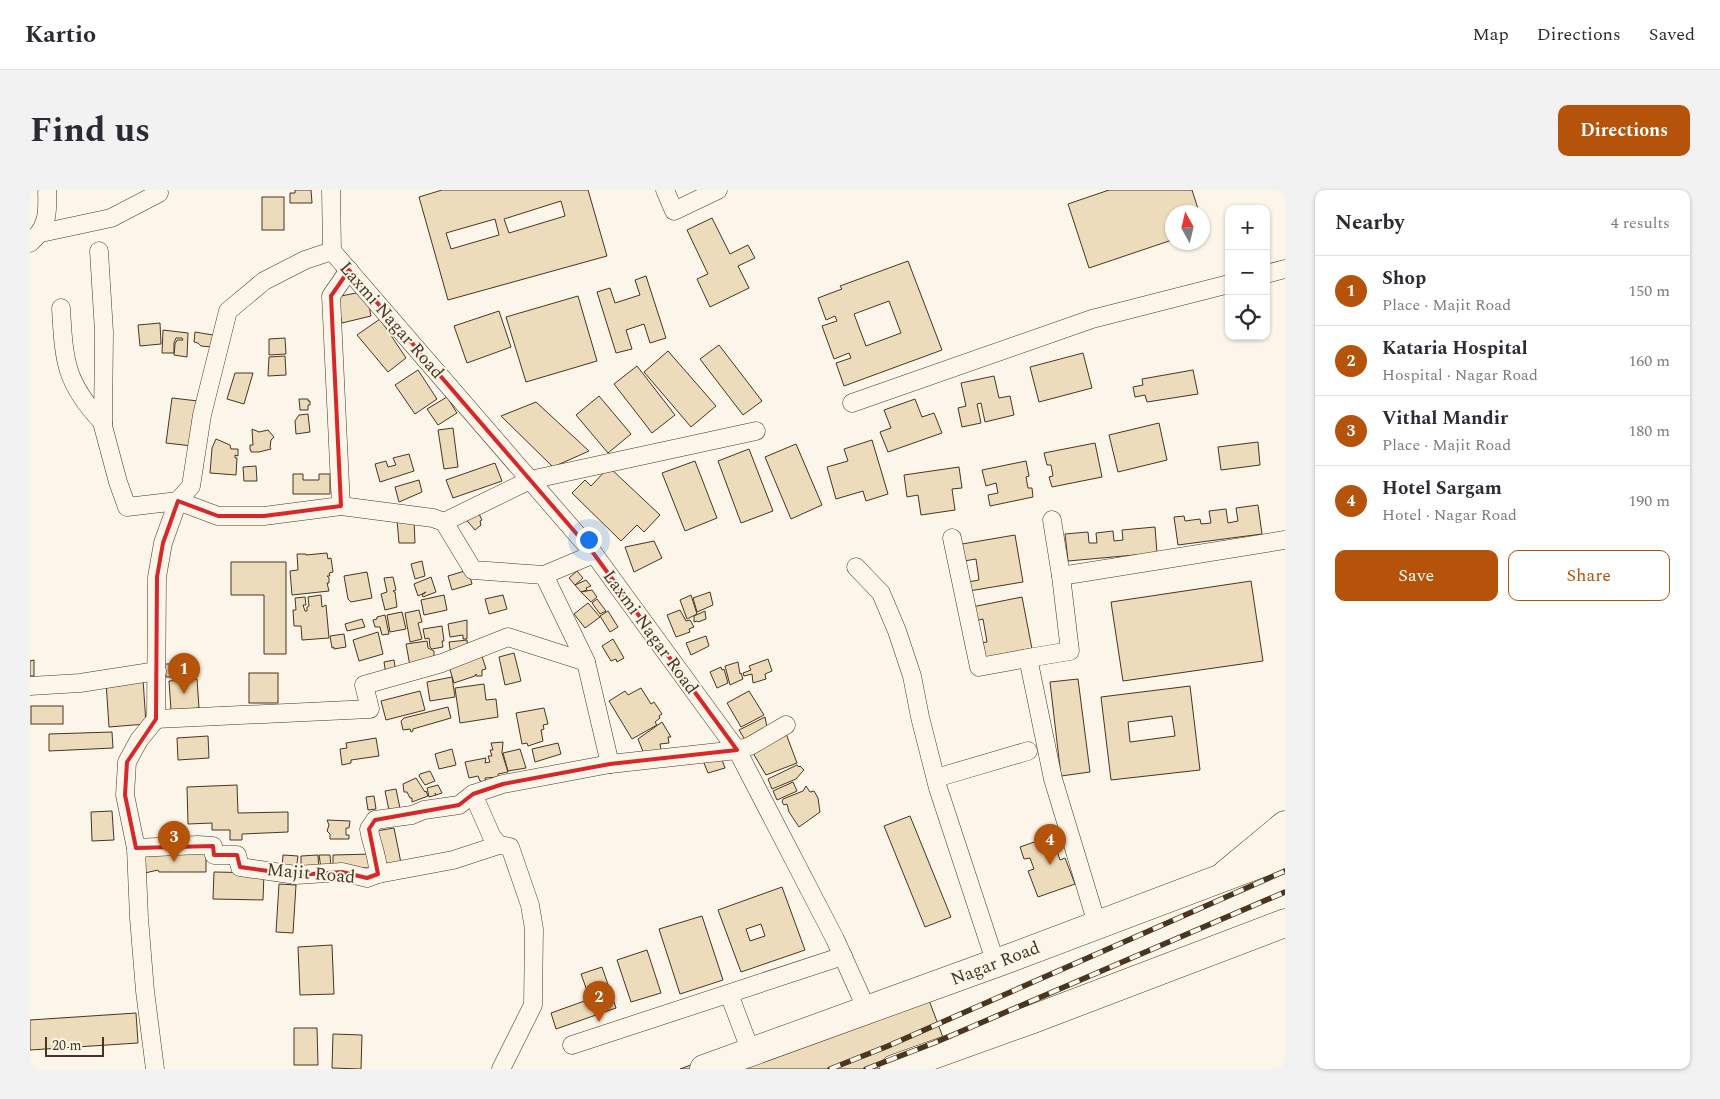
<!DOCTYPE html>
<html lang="en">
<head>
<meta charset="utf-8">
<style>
	:root { --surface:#fff; --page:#f2f2f3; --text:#2b2b33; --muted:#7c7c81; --line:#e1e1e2; --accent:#b45309 }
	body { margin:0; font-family:Spectral,serif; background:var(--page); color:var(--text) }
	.controls { position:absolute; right:15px; top:15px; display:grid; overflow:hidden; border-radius:10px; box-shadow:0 1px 4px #0004 }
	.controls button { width:45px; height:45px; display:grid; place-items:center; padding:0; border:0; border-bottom:1px solid var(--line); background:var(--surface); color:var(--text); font:25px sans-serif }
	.compass { position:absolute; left:1135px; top:15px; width:45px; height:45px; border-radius:50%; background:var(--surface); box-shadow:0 1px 4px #0004; rotate:352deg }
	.scale { position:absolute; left:15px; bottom:12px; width:59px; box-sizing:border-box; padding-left:5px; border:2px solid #4a3520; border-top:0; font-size:14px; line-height:18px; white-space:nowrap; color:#4a3520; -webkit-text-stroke:4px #fbf6e9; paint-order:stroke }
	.you { position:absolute; left:558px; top:349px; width:18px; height:18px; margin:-12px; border:4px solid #fff; border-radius:50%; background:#1a73e8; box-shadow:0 0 0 8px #1a73e833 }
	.badge { display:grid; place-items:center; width:32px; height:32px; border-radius:50%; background:var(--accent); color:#fff; font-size:16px; font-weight:700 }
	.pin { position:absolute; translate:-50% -41px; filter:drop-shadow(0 1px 2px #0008) }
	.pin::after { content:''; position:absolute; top:26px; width:18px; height:15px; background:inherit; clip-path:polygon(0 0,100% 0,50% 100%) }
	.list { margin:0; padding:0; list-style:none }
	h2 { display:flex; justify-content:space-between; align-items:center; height:65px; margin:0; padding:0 20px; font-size:21px }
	h2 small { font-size:16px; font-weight:400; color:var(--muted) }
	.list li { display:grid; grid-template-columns:32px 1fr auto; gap:15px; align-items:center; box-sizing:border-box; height:70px; padding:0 20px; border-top:1px solid var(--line) }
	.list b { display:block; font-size:19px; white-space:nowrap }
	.list p { margin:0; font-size:16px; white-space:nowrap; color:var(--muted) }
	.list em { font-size:16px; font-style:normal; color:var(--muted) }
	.actions { display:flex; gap:10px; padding:15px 20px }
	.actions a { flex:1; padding:11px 0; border:1px solid var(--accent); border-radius:10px; text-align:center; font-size:18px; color:var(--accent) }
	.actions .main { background:var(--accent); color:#fff }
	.icon { flex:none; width:28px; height:28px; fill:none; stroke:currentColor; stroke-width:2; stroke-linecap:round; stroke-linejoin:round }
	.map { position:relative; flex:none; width:1255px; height:879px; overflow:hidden; border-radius:10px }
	header { display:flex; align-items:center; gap:30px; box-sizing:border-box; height:70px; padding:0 25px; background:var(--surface); border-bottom:1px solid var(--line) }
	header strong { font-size:24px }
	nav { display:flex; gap:28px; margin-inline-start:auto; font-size:18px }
	.intro { display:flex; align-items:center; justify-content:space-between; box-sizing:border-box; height:120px; padding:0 30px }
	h1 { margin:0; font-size:35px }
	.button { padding:12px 22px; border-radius:10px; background:var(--accent); color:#fff; font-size:18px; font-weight:700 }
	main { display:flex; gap:30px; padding:0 30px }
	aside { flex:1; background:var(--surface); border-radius:10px; box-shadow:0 1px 4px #0004 }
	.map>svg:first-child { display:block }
</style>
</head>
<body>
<header>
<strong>Kartio</strong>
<nav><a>Map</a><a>Directions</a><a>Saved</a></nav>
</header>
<div class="intro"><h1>Find us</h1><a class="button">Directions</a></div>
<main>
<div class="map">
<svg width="1255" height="879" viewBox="0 0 1255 879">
	<rect width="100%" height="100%" fill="#fbf6e9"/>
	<g fill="#ecdcbc" stroke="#4a3520" fill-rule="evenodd">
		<path d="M265,0h16l1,13h-22v-10h5z"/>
		<path d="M412,0h146l19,66 -159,44 -29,-103zM531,11l4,15 -56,17 -5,-14zM465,29l4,16 -48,14 -5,-16z"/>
		<path d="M1079,0h83l7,22h-27v28l-83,28 -21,-64z"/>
		<rect x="232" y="7" width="22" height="33"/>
		<path d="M682,28l18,36 18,-9 7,13 -17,8 11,22 -39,19 -13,-28 11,-5 -21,-44z"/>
		<path d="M878,71l34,89 -98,36 -8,-23 15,-5 -2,-5 -15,6 -12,-33 15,-5 -2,-5 -9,4 -8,-22 24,-9 -2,-3zM859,111l12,32 -35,13 -12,-32z"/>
		<path d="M616,86l20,62 -16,5 -6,-19 -18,6 6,19 -16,4 -19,-61 13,-4 5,15 25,-8 -5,-15z"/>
		<path d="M336,101l5,25 -29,7 -6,-26z"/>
		<path d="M548,106l19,65 -71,21 -20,-65z"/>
		<path d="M469,121l12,36 -44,16 -13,-37z"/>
		<path d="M350,129l26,39 -18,14 -31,-37z"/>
		<path d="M130,133l1,21 -21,2 -2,-21z"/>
		<path d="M133,140l25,3 -1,24 -13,-2 1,-11 2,-4h6l-1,-2h-6l-2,5v10h-12z"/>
		<path d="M165,142l18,3 -1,12 -11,-1 -3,-3 -4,-1z"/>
		<path d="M255,148l1,16 -17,1v-16z"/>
		<path d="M689,155l43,56 -19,14 -43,-56z"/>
		<path d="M638,161l48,55 -25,21 -47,-55z"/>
		<path d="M1053,163l9,35 -53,14 -9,-35z"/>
		<path d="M255,166l1,19 -18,1 1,-19z"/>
		<path d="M607,176l38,49 -23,18 -38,-49z"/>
		<path d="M388,180l19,29 -22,15 -20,-29z"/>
		<path d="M1163,180l5,24 -51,8 -2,-7 -10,2 -2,-10 10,-2 -1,-6z"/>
		<path d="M205,183h18l-9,31 -17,-5z"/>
		<path d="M964,186l5,22 11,-2 4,19 -29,7 -4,-19 -4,1 4,19 -19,4 -4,-19 8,-2 -5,-23z"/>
		<path d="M569,206l32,38 -23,19 -32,-38z"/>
		<path d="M417,207l10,16 -19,12 -11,-16z"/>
		<path d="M142,208l26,3 -6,45 -26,-3z"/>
		<path d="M269,209h9v2h2v4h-2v5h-8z"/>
		<path d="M885,209l7,18 12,-4 8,20 -54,19 -8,-20 11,-4 -7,-18z"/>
		<path d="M506,212l53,49 -36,16 -52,-51z"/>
		<path d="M278,224l2,18 -14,2 -1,-13 4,-6z"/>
		<path d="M1129,233l8,37 -49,12 -9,-37z"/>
		<path d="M423,238l5,39 -14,2 -6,-39z"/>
		<path d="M222,239l7,3 9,-2 6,7 -3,3 -1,7 1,2 -12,3h-8v-2h-1v-5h3z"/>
		<path d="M186,249l14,6 1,4h7v7l-3,-1v3h2l-1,17 -26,-2 2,-25z"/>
		<path d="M842,250l16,54 -22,7 -3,-10 -27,8 -9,-32 21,-6 -4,-12z"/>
		<path d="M1228,252l2,23 -39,5 -3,-23z"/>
		<path d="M1065,253l7,34 -50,10 -3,-10 4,-1 -2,-11h-4l-3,-12z"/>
		<path d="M766,254l26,61 -31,14 -26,-62z"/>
		<path d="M719,259l24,62 -32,12 -23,-62z"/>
		<path d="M379,264l5,17 -34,11 -5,-18 11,-3 2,6 8,-2 -3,-7z"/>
		<path d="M665,271l22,57 -32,13 -23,-58z"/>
		<path d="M996,271l3,15 -3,1 2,11h4l1,9 -43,9 -2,-11 10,-2 -2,-10 -10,3 -4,-16z"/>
		<path d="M465,273l7,18 -49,17 -7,-18z"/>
		<path d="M226,276l1,15h-13l-1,-14z"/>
		<path d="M579,277l51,48 -16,17 -7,-7 -16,16 -49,-48 13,-13 6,6z"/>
		<path d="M929,277l3,21 -10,1 3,21 -34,5 -3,-20 -11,2 -3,-22z"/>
		<path d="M263,284h10v6h16v-6h11v20h-37z"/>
		<path d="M389,290l3,12 -23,10 -4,-15z"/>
		<path d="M1228,315l4,29 -84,11 -4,-28 10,-1 1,5 15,-2 1,5 10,-1 -2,-12 17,-2 2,14 10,-2 -2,-13z"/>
		<path d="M448,322l4,8 -2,1 1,4 -6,5 -12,-14z"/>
		<path d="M367,330h17l1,23h-16z"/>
		<path d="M1125,337l2,26 -89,8 -3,-27 23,-2 1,11h8l-1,-10 17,-2 1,10 9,-1 -1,-10z"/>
		<path d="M985,345l8,47 -54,9 -1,-9 11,-2 -3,-21 -12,2 -2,-17z"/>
		<path d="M624,351l8,17 -28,14 -9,-25z"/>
		<path d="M297,363l1,6 3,-1 2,14 -4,1 1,3h-3l2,2v5h-2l2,8 -37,4 -2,-24 8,-1 -1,-16h9v1z"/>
		<path d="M392,371l3,15 -10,3 -4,-15z"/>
		<path d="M201,372h55v92h-22v-59h-33z"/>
		<path d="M438,380l4,14 -20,6 -4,-14z"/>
		<path d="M547,381l6,7 -8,7 -6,-7z"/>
		<path d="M337,382l5,26 -21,4 -3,-3 -4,-23z"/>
		<path d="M363,387l3,13 -3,1 1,1h1l2,15 -12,3 -4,-16 6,-2 -3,-14z"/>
		<path d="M401,387l5,15 -13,5 -1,-2 4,-3 -8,4 -4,-12z"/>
		<path d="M556,390l5,6 -5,2 1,2 -6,2 -6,-7z"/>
		<path d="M1221,391l12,80 -140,20 -12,-79z"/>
		<path d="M562,400l5,7 -6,5 -10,-10z"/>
		<path d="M680,402l3,13 -16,7 -4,-14z"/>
		<path d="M291,405l1,12 4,-2 3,33 -27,2 -1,-14h-7l-1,-16h3l-1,-12 10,-1 1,8h-3l2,6h2v-4l2,-1 -1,-9z"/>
		<path d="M414,405l3,15 -23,5 -3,-15z"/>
		<path d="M473,405l4,14 -18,5 -4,-15z"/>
		<path d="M661,405l6,19 -10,5 -7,-19z"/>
		<path d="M992,407l10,52 -50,9 -3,-15 8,-1 -4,-23 -8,2 -3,-14z"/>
		<path d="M567,409l9,12 -6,3 -8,-11z"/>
		<path d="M558,413l12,14 -15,11 -11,-14z"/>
		<path d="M389,420l3,12 -4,1 4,16 -12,3 -5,-29z"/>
		<path d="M650,420l6,11 4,-1 4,7 -5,2 1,3 -14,5 -9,-22z"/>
		<path d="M578,421l10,16 -8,5 -10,-16z"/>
		<path d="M675,421l1,8 -8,3 -1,-1 -3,1v-6z"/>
		<path d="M372,422l4,17 -16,3 -3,-17z"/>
		<path d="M355,425l4,19 -7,1 -2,-8h-5l-2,-7 4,-1v-2z"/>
		<path d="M332,429l3,8 -18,4 -2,-7z"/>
		<path d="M437,430v19h-4v-4l-13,2 -2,-13z"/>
		<path d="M412,436l2,15h-2l1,6 -11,2 -2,-2 -1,-9 -4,1 -2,-10z"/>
		<path d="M348,442l5,22 -24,7 -6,-21z"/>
		<path d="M314,444l2,13 -12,2v-2l-2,1 -2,-12z"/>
		<path d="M676,446l3,10 -18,9 -5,-12z"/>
		<path d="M583,449l11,19 -7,4 -1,-3 -5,2 -9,-15z"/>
		<path d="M437,450l1,11 -17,4 -2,-13z"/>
		<path d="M397,451l1,7 6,3v9l-24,6 -4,-22z"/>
		<path d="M451,463l5,16 -4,1v6h-6v-2l-1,2 -21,7 -6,-20z"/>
		<path d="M484,463l7,28 -16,4 -6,-28z"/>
		<path d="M738,469l4,12 -7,3 1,5 -13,4 -1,-9 -8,2 -1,-3 8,-3 -2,-4z"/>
		<path d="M4,470v16h-4v-15z"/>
		<path d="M364,470l2,13 -10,2 -2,-13z"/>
		<path d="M708,472l2,12 1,-1 2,6 -13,6 -5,-19z"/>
		<path d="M135,474h12v13h-11z"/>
		<path d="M691,477l1,3 2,-1 4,14 -11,5 -7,-16z"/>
		<rect x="219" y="483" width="29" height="30"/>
		<path d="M422,487l3,20 -25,4 -3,-19z"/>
		<path d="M113,489l3,45 -37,3 -3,-45z"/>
		<path d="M167,489l2,29 -28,2 -2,-29z"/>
		<path d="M1048,489l12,93 -29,4 -11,-94z"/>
		<path d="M454,494l2,16 10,-1 2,18 -38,6 -5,-35z"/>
		<path d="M1160,496l10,84 -89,10 -10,-83zM1142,526l3,20 -45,6 -2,-20z"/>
		<path d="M611,498l10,16 3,-2 8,12 -3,2 1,2 -5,4 2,3 -25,14 -23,-38 16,-10 3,4z"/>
		<path d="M390,501l5,19 -39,10 -5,-19z"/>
		<path d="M719,501l15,24 -23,12 -14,-24z"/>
		<rect x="1" y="516" width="32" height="18"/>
		<path d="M418,517l3,11 -38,11v2l-2,1 -1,-3 -7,1 -2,-9 3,-3z"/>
		<path d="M514,518l4,16 -5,1 1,4 -3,1 2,11 -15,5 -1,-3 -5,1 -6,-31z"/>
		<path d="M735,527l3,16 -21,10 -8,-13z"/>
		<path d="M632,532l9,15h-3l1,6 -9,1 1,6 -17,4 -6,-15z"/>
		<path d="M755,541l12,32 -31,12 -16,-27z"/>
		<path d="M82,542l1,16 -64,3v-17z"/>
		<path d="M178,546l1,22 -31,2 -1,-22z"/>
		<path d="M346,548l3,18 -28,4v3l-9,2 -2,-16 7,-1 -1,-5z"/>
		<path d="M473,552l-1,11 6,19 -10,2v3l-13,1 1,4 -6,-1 -2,-5 -9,2 -4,-16 21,-4 -1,5 5,-1 -2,-6h4l-2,-6h3l-2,-7z"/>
		<path d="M528,553l3,11 -26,8 -3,-13z"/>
		<path d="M422,559l4,16 -17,4 -4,-15z"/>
		<path d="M490,559l6,19 -18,3 -5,-18z"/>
		<path d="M691,567l4,11 -17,5 -4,-10z"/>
		<path d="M767,575l2,2 1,-1 4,4 -2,2 -6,7 -24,10 -4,-10z"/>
		<path d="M400,581l5,10 -10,4 -6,-9 1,-2z"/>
		<path d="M386,588l9,14 1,-1 2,5 -16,6v-4h-2l-3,-6h-3l-1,-8z"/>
		<path d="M763,592l4,9 -20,9 -4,-9z"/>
		<path d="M207,595l1,28 50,-1v20l-46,2v6h-12v-10h-18v-7l-24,1 -1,-37z"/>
		<path d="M408,595l4,8 -6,2 -1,-2 1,2 -7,2 -2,-9z"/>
		<path d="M776,596l4,6 4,-1 4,7 2,14 -21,15 -10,-15 -2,-8 -3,1 -2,-3 1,-3 20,-8z"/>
		<path d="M366,599l5,24 -11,2 -5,-24z"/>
		<path d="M344,606l2,13 -8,1 -2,-13z"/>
		<path d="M82,621l2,29 -22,1 -1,-29z"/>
		<path d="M880,626l41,101 -26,10 -41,-101z"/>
		<path d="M297,630l23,1 -1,7h-3v7h3v4h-19v-5l-3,-3 2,-6z"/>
		<path d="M364,638l8,40 -18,4 -8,-41z"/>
		<path d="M1027,644l4,12 -5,2 4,12 5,-2 10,26 -37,13 -10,-26 6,-2 -4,-11 -6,1 -4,-12z"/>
		<path d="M176,659v23h-47l-1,-2 -13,3 -1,-16 2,-4z"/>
		<path d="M343,664l1,14h-41v-13z"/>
		<path d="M253,665l15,1 -2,14 -14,-1z"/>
		<path d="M288,665l1,16 -18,-1v-14z"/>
		<path d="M289,665h11l1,12 -10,1z"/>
		<path d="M184,682l50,1 -1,27 -50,-1z"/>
		<path d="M249,694l17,1 -3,48 -17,-1z"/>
		<path d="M752,697l23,63 -64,22 -23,-62zM731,734l4,12 -15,5 -4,-12z"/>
		<path d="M672,726l21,64 -43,14 -21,-65z"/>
		<path d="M302,755l2,49 -34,1 -2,-48z"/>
		<path d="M617,760l14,43 -30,9 -14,-42z"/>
		<path d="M572,777l14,41 -60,21 -5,-16 39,-14 -9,-25z"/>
		<path d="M891,789l29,77 -35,13h-235z"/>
		<path d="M106,823l2,30 -108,7v-30z"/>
		<path d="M264,838h23l1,37h-24z"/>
		<path d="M303,844l29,1 -1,34 -29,-1z"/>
	</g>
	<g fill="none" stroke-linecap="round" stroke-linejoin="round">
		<g stroke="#4a3520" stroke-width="19">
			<g id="street">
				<path d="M301,0l1,61 262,303 143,196 98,189 32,71"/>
				<path d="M635,0l9,21 44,-21"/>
				<path d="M11,43l70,-15 48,-25"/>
				<path d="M0,53c18,-16 18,-30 17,-53"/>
				<path d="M69,61l5,81 -1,94 15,56 9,25 51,-6 40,15h46l77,-10 92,12 11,4 29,48 71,5 50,-21"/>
				<path d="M1236,84l19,-5"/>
				<path d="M31,118c3,53 4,75 42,115"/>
				<path d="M822,213l240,-84 137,-35"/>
				<path d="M311,316l-10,-210 18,-26"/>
				<path d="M414,332l86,-42 226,-49"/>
				<path d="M922,348l27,129 49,-9 25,121 44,145"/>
				<path d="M826,377l25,26 16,38 15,45 8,41 18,71 58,176"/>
				<path d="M514,385l42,87 24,102"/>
				<path d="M1031,386l224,-36"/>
				<path d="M998,468l42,-7 -9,-75 -9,-56"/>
				<path d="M0,496l50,-3 77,-12"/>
				<path d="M126,529l214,-10 -6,-24 78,-22 66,-26 78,25"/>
				<path d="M906,588l92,-27"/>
				<path d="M443,604l19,43 7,8 11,2 20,58 4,24 -1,76 -32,64"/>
				<path d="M106,658l62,-3 15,1 1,9h23l3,12 56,8 46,-3 25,6 11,-4 75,-14 46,-15"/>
				<path d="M348,684c1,-16 -7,-30 -9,-45l6,-9 37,-5 12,-5 35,-5 14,-11 30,-10 107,-20 127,-14 13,-4 36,-21"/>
				<path d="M699,804l22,58"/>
				<path d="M542,855l271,-89"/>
				<path d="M125,879l-10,-78 -6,-73 -3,-70 -11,-53 2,-33 12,-22 17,-21 1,-142 6,-34 15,-42 13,-15 11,-71 26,-104 36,-30 41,-21 27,-9"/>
			</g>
		</g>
		<g stroke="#4a3520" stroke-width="29">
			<path id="primary" d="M1196,684l59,-49"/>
		</g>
		<g stroke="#4a3520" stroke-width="29">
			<g id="highway">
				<path d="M674,879l306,-111 275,-104"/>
				<path d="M864,879l139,-50 252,-96"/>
			</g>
		</g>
		<use href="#street" stroke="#fbf6e9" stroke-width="18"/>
		<use href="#primary" stroke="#fbf6e9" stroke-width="28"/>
		<use href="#highway" stroke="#fbf6e9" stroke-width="28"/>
		<g stroke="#4a3520" stroke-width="5.5">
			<g id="rail">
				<path d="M800,879l58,-23 397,-175"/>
				<path d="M836,879l68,-26 351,-151"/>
			</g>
		</g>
		<use href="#rail" stroke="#fbf6e9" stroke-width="4" stroke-dasharray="11" stroke-linecap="butt"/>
	</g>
	<path fill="none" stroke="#d62828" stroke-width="4" stroke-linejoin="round" d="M319,80l245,284 143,196 -127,14 -107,20 -30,10 -14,11 -84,15 -6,9 9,45 -11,4 -25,-6 -46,3 -56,-8 -3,-12h-23l-1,-9 -77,2 -11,-53 2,-33 29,-43 1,-142 6,-34 15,-42 40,15h46l77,-10 -10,-210z"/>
	<g text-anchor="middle" stroke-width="4" stroke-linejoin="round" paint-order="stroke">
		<g font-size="18" fill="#4a3520" stroke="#fbf6e9">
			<text transform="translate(362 130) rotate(49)" y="6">Laxmi Nagar Road</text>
			<text transform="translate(621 442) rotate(54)" y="6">Laxmi Nagar Road</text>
			<text transform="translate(281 683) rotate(5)" y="6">Majit Road</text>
			<text transform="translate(965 773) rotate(-21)" y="6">Nagar Road</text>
		</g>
	</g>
</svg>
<div class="controls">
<button>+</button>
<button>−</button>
<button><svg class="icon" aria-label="locate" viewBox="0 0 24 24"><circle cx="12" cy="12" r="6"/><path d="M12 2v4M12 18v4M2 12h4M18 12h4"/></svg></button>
</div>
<svg class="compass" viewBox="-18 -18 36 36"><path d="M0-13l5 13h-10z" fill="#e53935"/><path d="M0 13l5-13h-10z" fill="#7c7c81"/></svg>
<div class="scale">20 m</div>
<div class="you"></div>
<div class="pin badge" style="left:154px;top:504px">1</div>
<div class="pin badge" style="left:569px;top:832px">2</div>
<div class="pin badge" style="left:144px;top:672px">3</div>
<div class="pin badge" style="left:1020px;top:675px">4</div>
</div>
<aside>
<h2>Nearby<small>4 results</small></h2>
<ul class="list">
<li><span class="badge">1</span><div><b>Shop</b><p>Place · Majit Road</p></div><em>150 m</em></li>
<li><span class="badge">2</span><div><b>Kataria Hospital</b><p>Hospital · Nagar Road</p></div><em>160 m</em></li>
<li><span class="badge">3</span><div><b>Vithal Mandir</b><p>Place · Majit Road</p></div><em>180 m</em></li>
<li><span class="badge">4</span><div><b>Hotel Sargam</b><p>Hotel · Nagar Road</p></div><em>190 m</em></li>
</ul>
<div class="actions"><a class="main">Save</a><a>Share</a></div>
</aside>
</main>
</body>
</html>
